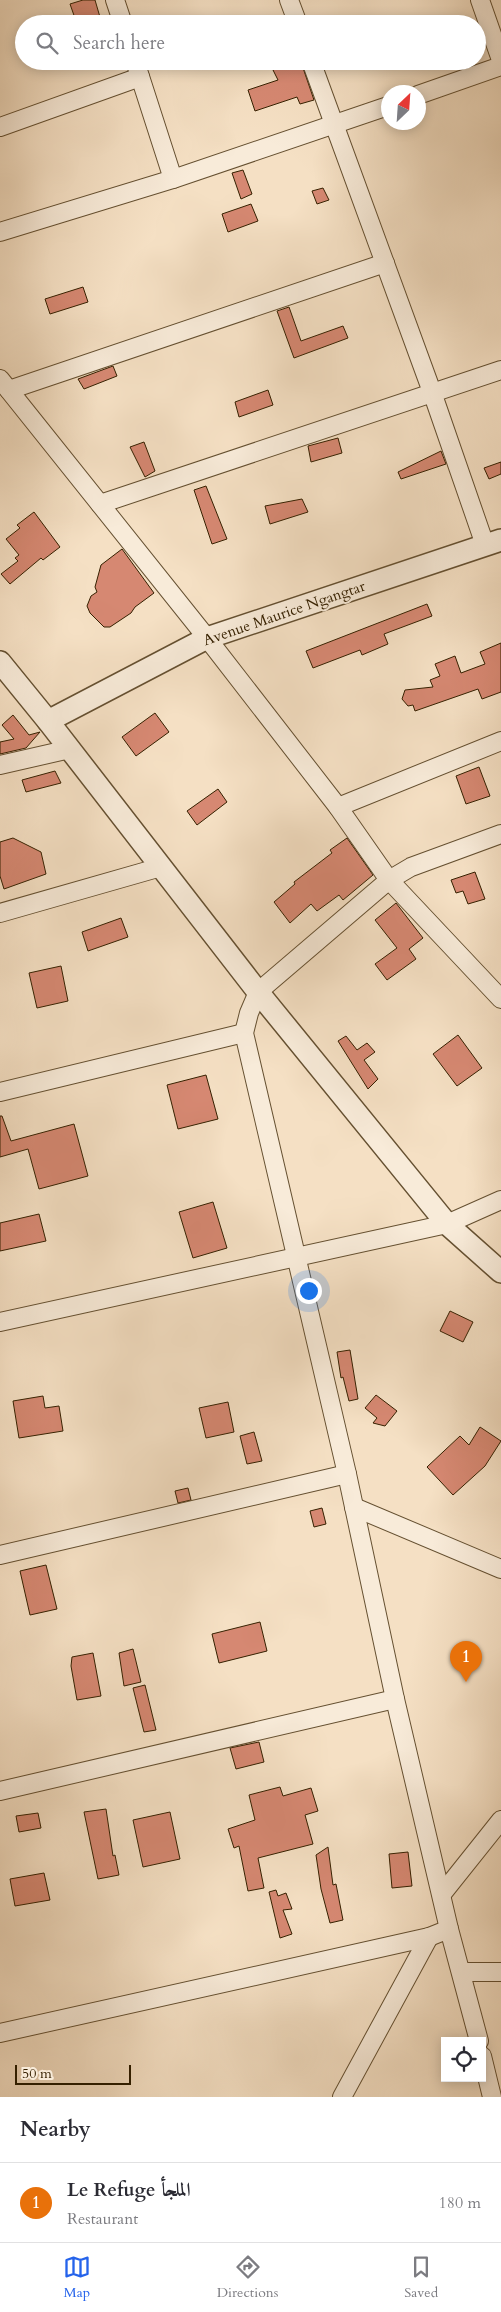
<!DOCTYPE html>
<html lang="en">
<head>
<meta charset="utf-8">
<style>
	:root { --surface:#fff; --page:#f7f7f7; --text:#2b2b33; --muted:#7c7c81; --line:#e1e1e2; --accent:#2563eb }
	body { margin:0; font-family:Cardo,Amiri,serif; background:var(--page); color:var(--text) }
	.controls { position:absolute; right:15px; bottom:15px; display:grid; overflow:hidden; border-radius:0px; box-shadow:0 2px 12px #0003 }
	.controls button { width:45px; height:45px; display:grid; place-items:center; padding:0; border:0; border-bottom:1px solid var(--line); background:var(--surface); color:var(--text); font:25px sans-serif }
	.compass { position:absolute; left:381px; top:85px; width:45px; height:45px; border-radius:50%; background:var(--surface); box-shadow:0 2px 12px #0003; rotate:25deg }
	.scale { position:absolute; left:15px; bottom:12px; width:116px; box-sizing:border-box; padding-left:5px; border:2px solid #352000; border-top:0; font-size:14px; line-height:18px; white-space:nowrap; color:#352000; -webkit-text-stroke:4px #f8ebd9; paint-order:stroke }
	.you { position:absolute; left:308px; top:1290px; width:18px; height:18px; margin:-12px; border:4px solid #fff; border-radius:50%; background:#1a73e8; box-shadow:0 0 0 8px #1a73e833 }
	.badge { display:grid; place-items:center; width:32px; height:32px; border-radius:50%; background:var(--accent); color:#fff; font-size:16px; font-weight:700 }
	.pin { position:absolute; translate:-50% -41px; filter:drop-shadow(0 1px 2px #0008) }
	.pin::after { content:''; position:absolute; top:26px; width:18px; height:15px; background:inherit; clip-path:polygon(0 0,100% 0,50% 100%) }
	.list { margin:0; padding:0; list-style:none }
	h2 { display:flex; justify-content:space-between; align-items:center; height:65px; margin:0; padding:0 20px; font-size:21px }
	h2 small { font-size:16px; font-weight:400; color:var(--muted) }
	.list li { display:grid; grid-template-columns:32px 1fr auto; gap:15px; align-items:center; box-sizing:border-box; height:80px; padding:0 20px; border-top:1px solid var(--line) }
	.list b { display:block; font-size:19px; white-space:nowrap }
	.list p { margin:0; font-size:16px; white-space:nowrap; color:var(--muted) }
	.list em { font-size:16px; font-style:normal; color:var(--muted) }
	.icon { flex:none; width:28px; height:28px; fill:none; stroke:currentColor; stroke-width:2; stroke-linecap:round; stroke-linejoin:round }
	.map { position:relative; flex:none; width:501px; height:2097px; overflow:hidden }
	.search { position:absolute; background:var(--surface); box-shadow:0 2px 12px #0003; left:15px; right:15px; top:15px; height:55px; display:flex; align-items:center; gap:12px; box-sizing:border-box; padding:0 18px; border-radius:28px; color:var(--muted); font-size:19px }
	.sheet { height:145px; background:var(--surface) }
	nav { display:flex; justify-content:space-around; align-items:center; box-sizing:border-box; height:70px; border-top:1px solid var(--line); background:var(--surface); font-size:14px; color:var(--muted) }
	nav a { display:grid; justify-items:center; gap:2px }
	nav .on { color:var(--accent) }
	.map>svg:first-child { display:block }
</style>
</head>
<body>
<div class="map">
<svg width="501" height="2097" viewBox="0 0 501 2097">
	<rect width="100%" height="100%" fill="#f5e0c4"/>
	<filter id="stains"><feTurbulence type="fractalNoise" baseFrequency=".004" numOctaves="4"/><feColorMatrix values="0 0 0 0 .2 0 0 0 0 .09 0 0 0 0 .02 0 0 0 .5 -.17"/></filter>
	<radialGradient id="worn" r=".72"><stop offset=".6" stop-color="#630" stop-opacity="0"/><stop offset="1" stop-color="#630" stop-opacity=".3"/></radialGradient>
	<g fill="#d68872" stroke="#352000">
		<path d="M83,0h12l7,24h-25l-7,-20z"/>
		<path d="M275,61h14l2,3 10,-2 13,38 -14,4 -3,-7 -42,14 -7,-21 30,-10 -5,-10 5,-2z"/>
		<path d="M243,170l9,24 -11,5 -9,-26z"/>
		<path d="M323,188l6,12 -12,4 -5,-13z"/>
		<path d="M251,204l7,17 -30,11 -6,-18z"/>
		<path d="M83,287l5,15 -38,12 -5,-15z"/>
		<path d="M289,307l12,34 42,-15 5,12 -54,20 -17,-47z"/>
		<path d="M113,366l4,10 -33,13 -6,-10z"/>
		<path d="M268,390l5,15 -34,12 -4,-15z"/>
		<path d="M338,438l4,15 -31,9 -3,-16z"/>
		<path d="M144,442l11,29 -10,6 -15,-30z"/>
		<path d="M441,451l5,13 -45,15 -3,-7z"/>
		<path d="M501,462v12l-12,5 -5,-11z"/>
		<path d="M206,486l21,53 -15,5 -18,-54z"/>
		<path d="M302,499l6,13 -38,12 -5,-18z"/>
		<path d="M34,512l26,35 -17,13 -2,-2 -31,26 -9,-10 17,-13 -3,-3 4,-3 -13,-16 14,-11 -3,-3z"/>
		<path d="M122,549l32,44 -19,14 -4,6 -21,14h-6l-14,-14 -3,-7 4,-10 6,-4 -2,-5 6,-22z"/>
		<path d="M427,604l5,12 -48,18 4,10 -26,11 -2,-5 -47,18 -7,-17z"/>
		<path d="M501,643v49l-19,7 -4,-10 -63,22 -2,-6 -5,1 -6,-7 3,-9 28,-3 -3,-7 10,-4 -5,-12 20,-8 6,17 24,-9 -5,-12z"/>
		<path d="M155,713l14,19 -33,24 -14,-19z"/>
		<path d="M13,715l16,20 11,-3 -14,16 -26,6v-12l14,-3 -12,-14z"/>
		<path d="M479,767l11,29 -24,8 -10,-28z"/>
		<path d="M55,771l6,12 -35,9 -4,-12z"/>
		<path d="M218,789l9,13 -30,23 -10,-14z"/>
		<path d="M13,838l28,14 5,22 -42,15 -4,-13v-34z"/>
		<path d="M347,838l26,37 -30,25 -4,-5 -22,16 -6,-7 -21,19 -16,-21 21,-18 -1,-2 38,-29 -2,-3z"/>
		<path d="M475,872l10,27 -17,5 -5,-13 -7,2 -5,-13z"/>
		<path d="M396,903l27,35 -14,11 7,10 -29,21 -12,-16 22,-16 -22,-28z"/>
		<path d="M121,918l7,19 -40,14 -6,-19z"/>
		<path d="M61,966l7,35 -31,7 -8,-35z"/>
		<path d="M458,1035l24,33 -25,18 -24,-32z"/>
		<path d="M346,1036l11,14 10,-7 8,9 -11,8 14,19 -10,10 -30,-48z"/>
		<path d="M206,1075l12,44 -40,10 -11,-44z"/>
		<path d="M0,1116h2l9,25 63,-17 14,52 -49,13 -11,-40 -28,8z"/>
		<path d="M213,1202l14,46 -34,10 -14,-46z"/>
		<path d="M39,1214l7,27 -46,10v-28z"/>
		<path d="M450,1311l23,11 -10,20 -23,-11z"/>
		<path d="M350,1350l8,49 -9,2 -6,-24 -2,1 -4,-26z"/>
		<path d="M376,1395l21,16 -12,15 -12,-3 4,-5 -12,-10z"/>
		<path d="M43,1396l2,12 14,-2 4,25 -44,7 -6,-37z"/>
		<path d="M228,1402l6,30 -28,6 -7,-30z"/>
		<path d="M480,1427l21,14 -16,25 -32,29 -26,-28 33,-31 9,9z"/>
		<path d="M254,1432l8,29 -15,3 -7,-28z"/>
		<path d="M188,1488l3,12 -13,3 -3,-12z"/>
		<path d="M322,1508l4,16 -12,3 -4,-16z"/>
		<path d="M46,1565l11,44 -27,6 -10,-44z"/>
		<path d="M260,1622l7,29 -48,12 -7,-29z"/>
		<path d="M133,1649l8,33 -17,4 -5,-33z"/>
		<path d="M93,1653l8,43 -24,4 -6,-34 1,-9z"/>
		<path d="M145,1685l11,45 -12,2 -11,-44z"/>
		<path d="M259,1742l5,20 -28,7 -6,-21z"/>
		<path d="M280,1787l3,9 28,-8 7,23 -13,4 8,29 -55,14 6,30 -16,3 -9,-45 -5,2 -6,-19 27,-9 -6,-25z"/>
		<path d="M106,1809l7,47 2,-1 4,20 -21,4 -14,-67z"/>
		<path d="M170,1812l10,47 -37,8 -10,-47z"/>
		<path d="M38,1813l3,15 -22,4 -3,-16z"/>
		<path d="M328,1847l5,38 3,-1 7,36 -13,3 -9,-34 -5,-34z"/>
		<path d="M408,1852l4,34 -20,2 -3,-34z"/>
		<path d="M44,1873l6,27 -35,6 -5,-27z"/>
		<path d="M276,1890l2,6 8,-3 6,16 -9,1 9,24 -12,4 -11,-46z"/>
	</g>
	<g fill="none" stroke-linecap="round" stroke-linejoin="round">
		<g stroke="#655031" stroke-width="20">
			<g id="minor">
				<path d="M115,0l8,24"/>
				<path d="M289,0l9,24"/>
				<path d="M480,0l21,60"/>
				<path d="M135,61l38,118"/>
				<path d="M311,61l121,331 53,153"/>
				<path d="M418,95l83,-29"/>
				<path d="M0,127l140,-50"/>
				<path d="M0,232l173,-53 215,-73"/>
				<path d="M0,379l207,259 131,169 51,73 112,119"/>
				<path d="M9,390l376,-127"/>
				<path d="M100,504l401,-134"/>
				<path d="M0,765l70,-16"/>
				<path d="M338,807l163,-66"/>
				<path d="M0,913l161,-46"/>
				<path d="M0,1092l244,-59"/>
				<path d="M0,1322l447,-98 54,-24"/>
				<path d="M354,1507l147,62"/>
				<path d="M0,1555l347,-81"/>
				<path d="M0,1791l395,-92"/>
				<path d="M442,1894l59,-74"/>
				<path d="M462,1972h39"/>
				<path d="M0,2033l429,-96 20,-8"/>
				<path d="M479,2041l-30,-112 -54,-230 -48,-225 -103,-441 5,-20 9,-21 131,-112 22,-13 90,-33"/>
				<path d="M482,2056l10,41"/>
				<path d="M342,2097l87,-160"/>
			</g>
		</g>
		<g stroke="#655031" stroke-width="24">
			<g id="tertiary">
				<path d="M0,662l48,59 210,271 189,232 54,48"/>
				<path d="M48,721l159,-83 294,-98"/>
			</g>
		</g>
		<use href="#minor" stroke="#f8ebd9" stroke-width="18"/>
		<use href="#tertiary" stroke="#f8ebd9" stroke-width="21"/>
	</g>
	<g text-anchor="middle" stroke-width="4" stroke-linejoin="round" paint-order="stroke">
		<g font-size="15" fill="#352000" stroke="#f8ebd9">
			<text transform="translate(284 613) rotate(-19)" y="5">Avenue Maurice Ngangtar</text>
		</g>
	</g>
	<rect width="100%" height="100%" filter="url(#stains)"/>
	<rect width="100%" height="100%" fill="url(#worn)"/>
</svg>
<div class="controls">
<button><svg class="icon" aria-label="locate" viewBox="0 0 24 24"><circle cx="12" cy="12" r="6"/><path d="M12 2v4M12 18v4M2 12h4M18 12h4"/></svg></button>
</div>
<svg class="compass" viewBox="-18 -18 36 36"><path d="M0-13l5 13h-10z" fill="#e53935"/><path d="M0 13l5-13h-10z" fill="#7c7c81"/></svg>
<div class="scale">50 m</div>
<div class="you"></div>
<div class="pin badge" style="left:466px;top:1682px;background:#e8710a">1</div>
<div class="search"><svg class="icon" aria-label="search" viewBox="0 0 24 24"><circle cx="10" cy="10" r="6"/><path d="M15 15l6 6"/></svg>Search here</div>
</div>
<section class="sheet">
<h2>Nearby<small></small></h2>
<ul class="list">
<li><span class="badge" style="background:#e8710a">1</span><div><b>Le Refuge الملجأ</b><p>Restaurant</p></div><em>180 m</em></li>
</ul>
</section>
<nav>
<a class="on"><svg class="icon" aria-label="map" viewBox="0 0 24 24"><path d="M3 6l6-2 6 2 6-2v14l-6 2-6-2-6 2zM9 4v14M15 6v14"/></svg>Map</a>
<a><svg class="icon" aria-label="directions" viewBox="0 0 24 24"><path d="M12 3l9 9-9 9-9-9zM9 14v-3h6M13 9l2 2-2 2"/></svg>Directions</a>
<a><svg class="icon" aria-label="saved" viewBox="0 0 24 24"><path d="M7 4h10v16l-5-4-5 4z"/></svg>Saved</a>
</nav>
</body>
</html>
